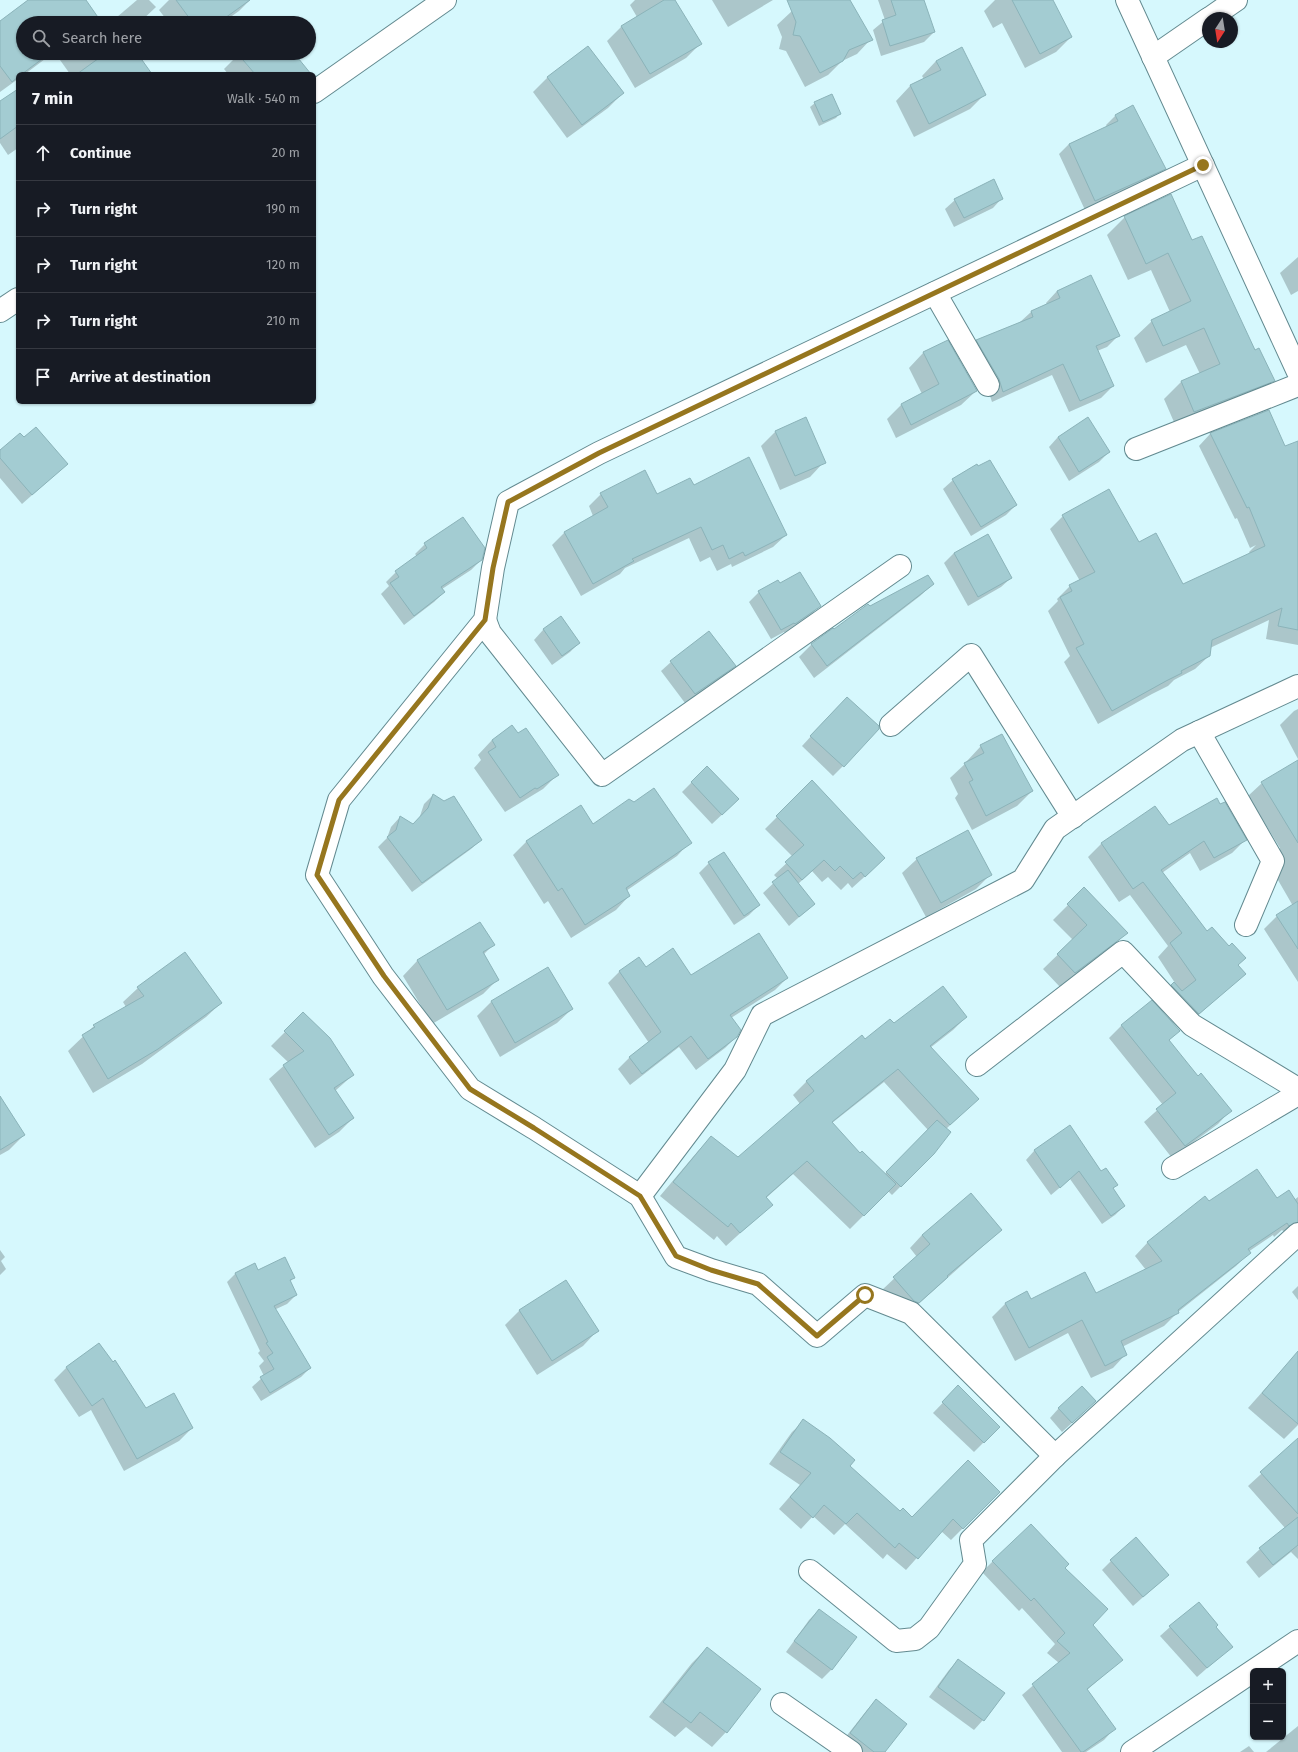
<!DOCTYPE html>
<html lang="en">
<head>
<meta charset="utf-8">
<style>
	:root { --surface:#171b24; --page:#20242c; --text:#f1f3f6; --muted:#9ea1a6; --line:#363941 }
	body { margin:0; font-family:"Fira Sans",sans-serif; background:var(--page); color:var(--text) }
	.controls { position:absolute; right:12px; bottom:12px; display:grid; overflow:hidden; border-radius:6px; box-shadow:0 1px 3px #0004 }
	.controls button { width:36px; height:36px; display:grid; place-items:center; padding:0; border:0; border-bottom:1px solid var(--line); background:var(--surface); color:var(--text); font:20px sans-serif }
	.compass { position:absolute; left:1202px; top:12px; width:36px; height:36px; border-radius:50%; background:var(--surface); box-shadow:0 1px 3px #0004; rotate:192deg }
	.stop { position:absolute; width:12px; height:12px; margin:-9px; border:3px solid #96761e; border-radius:50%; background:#fff }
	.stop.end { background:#96761e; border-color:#fff; box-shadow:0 1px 4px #0008 }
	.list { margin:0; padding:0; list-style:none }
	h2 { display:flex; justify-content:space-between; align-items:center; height:52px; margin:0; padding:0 16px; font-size:17px }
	h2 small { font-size:13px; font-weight:400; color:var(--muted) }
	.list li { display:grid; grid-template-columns:26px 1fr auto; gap:12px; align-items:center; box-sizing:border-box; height:56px; padding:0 16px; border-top:1px solid var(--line) }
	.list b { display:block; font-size:15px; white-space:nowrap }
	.list em { font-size:13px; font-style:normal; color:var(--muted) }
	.icon { flex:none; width:22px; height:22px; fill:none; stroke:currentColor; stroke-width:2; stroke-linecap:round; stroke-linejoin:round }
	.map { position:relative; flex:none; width:1298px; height:1752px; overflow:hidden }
	.search { position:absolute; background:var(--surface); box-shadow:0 1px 3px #0004; left:16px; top:16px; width:300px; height:44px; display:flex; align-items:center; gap:10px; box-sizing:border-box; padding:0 14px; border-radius:22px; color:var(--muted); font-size:15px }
	.panel { position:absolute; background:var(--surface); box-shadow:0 1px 3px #0004; left:16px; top:72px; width:300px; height:332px; border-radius:6px }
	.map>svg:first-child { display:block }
</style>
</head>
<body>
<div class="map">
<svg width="1298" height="1752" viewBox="0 0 1298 1752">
	<rect width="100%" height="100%" fill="#d6f8fd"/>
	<g fill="#0003" fill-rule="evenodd">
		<path d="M28,0h57l16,23h-78v30h30l-28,21h-7v5l-18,13v-70z"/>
		<path d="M137,0h12l7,7 -17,16h-29z"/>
		<path d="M169,0h81l-11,11 -17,12h-53l-10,-13z"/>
		<path d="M635,0h39l27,43 -15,15 -51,30 -28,-47 14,-14 16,-10 -7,-12z"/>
		<path d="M712,0h61l-45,27z"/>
		<path d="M827,0h22l22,39 -14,15 -15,7 -14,14 -23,12 -19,-36 -7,-2 3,-12 -5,-12 15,-14z"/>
		<path d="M878,0h45l11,32 -10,10 -43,14 -8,-26 12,-10z"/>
		<path d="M995,0h57l19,37 -15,15 -31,16 -23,-45 -9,5 -9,-17z"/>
		<path d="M588,48l35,45 -15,15 -41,30 -34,-46 14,-14z"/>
		<path d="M55,53h80l16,21h-81z"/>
		<path d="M240,53h53l8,21h-73l-4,-5z"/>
		<path d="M936,61l49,33 -15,15 -56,28 -18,-36 14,-15 14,-7 -2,-3z"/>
		<path d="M18,90v58l-10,7 -8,-12v-40z"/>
		<path d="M815,103l25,10 -4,5 -17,8 -9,-19z"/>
		<path d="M1115,116l50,53 -10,9 -70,32 -26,-56 10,-10 38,-17 -1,-2z"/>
		<path d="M1002,198l-9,10 -39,19 -9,-18 10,-9z"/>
		<path d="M1125,217l67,25 81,139 -17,17 -79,31 -13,-30 17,-17 19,-8 -14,-29 -40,18 -12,-25 18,-17 18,-9 -19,-42 -23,10 -21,-45z"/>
		<path d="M1298,257v34l-7,4 -11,-22z"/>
		<path d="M1091,276l28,59 -12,12 -10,4 16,35 -12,12 -32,14 -17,-37 -60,27 -4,-12 -22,-38 11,-12 42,-17 12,-11 16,-7 -1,-2 11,-12z"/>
		<path d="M947,341l29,50 -15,14 -65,33 -9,-19 14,-14 21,-11 -13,-26 14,-15z"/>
		<path d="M1268,411l17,36 13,-2v200l-32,-6 3,-19 -59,28 -1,8 -14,13 -21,11 -6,6 -16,8 -54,30 -34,-62 6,-6 -22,-45 10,-10 -1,-2 13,-13 10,-5 -30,-52 13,-13 76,27 43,42 68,-31 -1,-2 7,-7 -6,3 -13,-30 -2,1 -36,-73 11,-12z"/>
		<path d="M775,432l49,30 -14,15 -30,13 -19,-44z"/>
		<path d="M1058,437l51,15 -10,10 -30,19 -20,-34z"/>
		<path d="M24,438l43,26 -45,40 -22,-26v-27z"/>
		<path d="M953,480l63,25 -10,10 -35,21 -28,-47z"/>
		<path d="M693,486l93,49 -13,12 -41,20 -1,-3 -14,7 -7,-14 -10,5 -11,-24 -64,30 -5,6 -39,22 -29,-51 12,-12 29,-17 -4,-10 12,-12 56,1z"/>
		<path d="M987,535l24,43 -10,9 -33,19 -24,-43 10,-10z"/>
		<path d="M425,544l56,16 -10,10 -29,19 2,3 -10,10 -30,23 -23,-31 8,-8 -3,-4 10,-10 21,-16 -2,-2z"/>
		<path d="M933,584l-13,12 -106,82 -15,-21 12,-12 59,-38z"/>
		<path d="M759,592l60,14 -9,10 -25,17 -1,-1 -13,7 -22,-37z"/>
		<path d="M561,618l18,25 -9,9 -18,13 -18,-25 9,-10z"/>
		<path d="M671,662l63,4 -9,9 -40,28 -24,-32z"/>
		<path d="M838,707l5,59 -10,10 -31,-30z"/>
		<path d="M1298,709v50l-18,-34 14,-14z"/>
		<path d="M517,734l40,41 -14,14 -38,23 -31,-44 7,-8 -3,-5 14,-15z"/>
		<path d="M981,746l51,45 -15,15 -45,24 -17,-32 3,-4 -8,-16 17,-16v-1z"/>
		<path d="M1298,761v221l-34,-53 13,-13 16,-10 -26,-45 13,-13 -32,-52 14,-13z"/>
		<path d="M692,782l36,27 -16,15 -30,-32z"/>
		<path d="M812,782l60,88 -20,18 -4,-5 -7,7 -13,-13 -6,5 -10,-11 -14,13 16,20 -25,22 -26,-33 15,-14 -4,-4 19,-18 -28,-28z"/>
		<path d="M433,795l48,45 -10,9 -59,43 -34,-45 9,-9 4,-11 9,-10 13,8 6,-6 5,-15z"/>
		<path d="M581,807l12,18 97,17 -13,14 -51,35 3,5 -13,14 -45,28 -23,-37 -4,3 -31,-49 13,-13z"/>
		<path d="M1155,807l14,19 76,14 -13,13 -32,18 -10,-18 -28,20 45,60 37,41 -59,53 -26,-28 16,-16 -17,-26 10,-11 -38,-51 -11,7 -31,-45 13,-13z"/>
		<path d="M917,859l74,15 -15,15 -50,28 -24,-44z"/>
		<path d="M709,863l50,42 -10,10 -15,10 -35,-52z"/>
		<path d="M1084,889l42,44 -14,14 -52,40 -17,-18 30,-29 -20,-20z"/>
		<path d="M480,923l13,22 -10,10 15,24 -15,15 -51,30 -29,-48 14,-15z"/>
		<path d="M639,958l7,10 45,8 96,2 -12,12 -44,28 6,18 -12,12 -29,22 -17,-23 -49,38 -12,-16 11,-11 20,-15 -41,-60 11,-11z"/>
		<path d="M138,988l83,15 -15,14 -64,47 -49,29 -25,-42 26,-25 32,-19 -3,-5z"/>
		<path d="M491,1002l81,7 -15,14 -57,34 -23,-41z"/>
		<path d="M303,1014l50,61 -18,16 18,27 -14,14 -24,16 -46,-69 19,-17 -17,-16z"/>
		<path d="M966,1017l-13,13 -23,18 34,64 -18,17 -13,24 -33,34 -8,8 -4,-4 -38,38 -57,-55 -27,24 5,7 -45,41 -9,-10 -3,4 -54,-44 38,-45 13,-14 27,22 62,-55 -7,-9 13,-13 56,-45 3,3 29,-15zM884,1082l44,48 -44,45 -24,-21 -28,-31z"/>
		<path d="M1122,1025l57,5 -11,11 29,37 33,33 -12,13 -46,34 -28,-36 19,-17 -54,-67z"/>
		<path d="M0,1098l24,37 -15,15 -9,5z"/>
		<path d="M1070,1127l31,46 16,12 -5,4 12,17 -9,9 -13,9 -32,-45 -19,16 -25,-35 8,-9z"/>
		<path d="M1298,1197v26l-14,9 -2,-2 -8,7 -1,-2 -25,17 1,1 -13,13 -58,46 -14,14 -42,21 4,7 -13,14 -22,10 -23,-45 -53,28 -23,-44 13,-13 21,-11 4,7 65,-6 51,-24 -11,-14 13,-14 61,-40 67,-3 18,1z"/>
		<path d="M1001,1230l-96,86 -24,-25 36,-34 -7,-9 12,-13z"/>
		<path d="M0,1250l5,7 -4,4 5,8 -6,6z"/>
		<path d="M236,1273l58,4 -4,5 6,13 -9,9 -13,6 36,58 -9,9 -40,24 -9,-14 12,-11 -5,-10 5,-5 -6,-8 2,-2 -33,-69z"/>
		<path d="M1298,1286v14l-6,-8z"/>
		<path d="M520,1310l77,21 -14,15 -46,29 -32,-50z"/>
		<path d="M1298,1352v73l-14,14 -36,-31z"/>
		<path d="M67,1367l79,42 46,19 -13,13 -55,30 -33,-61 -12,7 -25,-37z"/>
		<path d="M958,1387l41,40 -25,25 -41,-39z"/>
		<path d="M1059,1408l26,3 -23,21 -12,-14z"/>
		<path d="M804,1421l45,45 51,46 12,6 87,-26 -48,48 -10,-9 -35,39 -19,-16 -4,5 -38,-35 -11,11 -21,-19 -12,13 -22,-20 21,-24 -31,-21 23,-32z"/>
		<path d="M1298,1440v119l-7,-7 -32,26 -13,-16 14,-13 25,-21 -37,-42z"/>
		<path d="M993,1561l71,7 28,57 29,35 -34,30 27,39 -10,11 -18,12h-24l-40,-57 37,-32 -12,-10 8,-9 -33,-36 -3,3 -37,-39z"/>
		<path d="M1111,1561l47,23 -25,22 -31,-36z"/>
		<path d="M819,1610l13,59 -10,10 -36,-27 23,-32z"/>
		<path d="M1170,1627h44l17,20 -34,30 -37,-41z"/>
		<path d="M707,1648l19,84 -14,15 -26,-20 -11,10 -26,-20 43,-54z"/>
		<path d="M958,1660l25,60 -9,10 -45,-33 20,-27z"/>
		<path d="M877,1700l7,52h-32l-11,-9 26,-33z"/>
		<path d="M1298,1726v26h-32z"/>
		<path d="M1249,1746l5,6h-14z"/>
	</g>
	<g fill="#a3ccd2" stroke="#8bb3b9">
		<path d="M28,0h58l16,23h-79v30h27l-28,21h-4v3l-6,5 -12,-16v-45z"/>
		<path d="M176,0h74l-32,23h-25z"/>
		<path d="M664,0h11l27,44 -52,30 -29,-48z"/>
		<path d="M787,0h63l23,40 -24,10 -6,11 -23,12 -20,-37 -7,-1 3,-13z"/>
		<path d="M891,0h33l11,32 -45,14 -8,-26 14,-5z"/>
		<path d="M1012,0h41l19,37 -32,17z"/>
		<path d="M588,46l36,47 -42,32 -35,-48z"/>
		<path d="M962,47l24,48 -57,29 -19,-39 31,-15 -5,-9z"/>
		<path d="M106,53h31l15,21h-75z"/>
		<path d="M237,53h57l17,21h-56z"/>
		<path d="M18,89v37l-18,13v-38z"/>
		<path d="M832,94l9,20 -18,8 -9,-20z"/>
		<path d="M1133,105l33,64 -71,32 -26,-57 49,-23 -3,-6z"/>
		<path d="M994,179l9,20 -39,19 -10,-19z"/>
		<path d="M1171,194l21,46 10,-4 53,114 4,-2 16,33 -81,31 -13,-31 39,-17 -16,-36 -41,18 -12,-26 40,-19 -23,-48 -22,11 -22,-48z"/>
		<path d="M1091,275l29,61 -24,10 18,40 -34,15 -17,-37 -60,28 -4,-13 -23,-39 57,-23 -2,-6 29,-13 -3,-7z"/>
		<path d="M948,340l29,51 -66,34 -10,-21 38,-20 -16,-32z"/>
		<path d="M1269,410l16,36 13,-5v189l-20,-4 4,-18 -70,32 -2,16 -29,15 1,2 -16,8 -54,30 -36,-63 8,-4 -24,-47 12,-6 -3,-6 26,-13 -33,-57 47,-26 30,53 17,-9 27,51 82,-38 -16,-39 -2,1 -37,-75z"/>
		<path d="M806,417l20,46 -31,13 -20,-45z"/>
		<path d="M1088,417l22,35 -31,20 -21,-35z"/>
		<path d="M36,427l32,37 -36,31 -32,-37v-8l20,-17 4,4z"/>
		<path d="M749,457l38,78 -42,21 -2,-4 -14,7 -6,-14 -11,5 -11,-23 -69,32 2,2 -41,23 -29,-52 44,-25 -8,-14 45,-23 12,24 33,-16 4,7z"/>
		<path d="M990,460l27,45 -36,22 -29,-48 25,-15 1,2z"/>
		<path d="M463,517l22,31 -3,12 -41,27 4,5 -31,24 -24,-33 9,-6 -4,-6 32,-23 -3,-5z"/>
		<path d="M988,534l24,44 -34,19 -24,-44z"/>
		<path d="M800,572l21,34 -26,18 -1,-1 -13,7 -23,-39 20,-11 2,3z"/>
		<path d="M928,575l6,9 -107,82 -16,-22 22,-16 1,1 34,-25 2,2z"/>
		<path d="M561,616l19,27 -18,13 -19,-27z"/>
		<path d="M709,631l27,35 -41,28 -25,-33z"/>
		<path d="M847,697l32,29v3l-35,38 -34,-31z"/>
		<path d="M512,725l6,8 8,-5 33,47 -22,14 -2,-1 -15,10 -32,-46 8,-5 -4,-7z"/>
		<path d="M1002,734l31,57 -47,25 -17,-34 4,-2 -9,-17 20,-10 -4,-8z"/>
		<path d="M1298,760v83l-37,-61z"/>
		<path d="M707,766l32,33 -17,16 -31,-33z"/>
		<path d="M812,780l73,78 -20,19 -4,-5 -8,7 -13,-13 -5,5 -11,-11 -22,20 -17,-18 19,-17 -28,-29z"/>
		<path d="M654,788l38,55 -66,45 4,8 -45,29 -23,-37 -4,3 -32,-50 55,-36 12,19 36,-25 5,3z"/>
		<path d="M433,794l11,7 10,-5 28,44 -60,43 -35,-46 9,-7 4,-14 13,8 15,-16z"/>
		<path d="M1217,798l3,6 5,-2 22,38 -33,18 -10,-17 -43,29 46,61 5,-4 17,19 3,-3 14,15 -8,7 8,9 -47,40 -28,-29 3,-3 8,9 14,-11 -26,-37 12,-10 -39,-51 -10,7 -32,-46 54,-37 14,19z"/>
		<path d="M968,830l24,45 -51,28 -25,-45z"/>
		<path d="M724,852l36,53 -16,11 -36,-54z"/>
		<path d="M788,870l27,34 -16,13 -27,-35z"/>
		<path d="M1084,887l44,46 -53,40 -18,-19 30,-29 -20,-21z"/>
		<path d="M1298,901v48l-22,-34z"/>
		<path d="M480,922l15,23 -12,7 16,28 -52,30 -30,-50z"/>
		<path d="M759,933l29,45 -58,37 11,15 -4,7 -29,22 -17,-23 -49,38 -13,-17 32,-25 -42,-61 20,-14 7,10 27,-19 18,27z"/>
		<path d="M185,952l37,51 -64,46 -50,30 -26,-44 13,-8 -2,-2 51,-29 -7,-9z"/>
		<path d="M548,967l25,42 -58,34 -24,-42z"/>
		<path d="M943,986l24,31 -37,29 49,53 -29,26 -52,-56 -66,53 28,31 2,-2 34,33 -32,32 -57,-55 -41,36 7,8 -33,28 -9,-10 -3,4 -55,-45 38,-46 27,21 76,-66 -8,-10 56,-46 3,4 25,-20 4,4z"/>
		<path d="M1152,1000l28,31 -11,9 29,36 3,-3 31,38 -47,35 -29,-37 20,-16 -55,-68z"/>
		<path d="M303,1012l27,26 24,37 -20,13 20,30 -25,17 -46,-70 21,-14 -20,-20z"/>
		<path d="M0,1096l25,39 -25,15z"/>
		<path d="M937,1120l14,12 -17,22 -33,33 -15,-15z"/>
		<path d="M1070,1125l31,46 5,-3 12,17 -5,3 12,18 -14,10 -32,-45 -19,17 -26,-38z"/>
		<path d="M1257,1169l20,29 12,-8 9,14v18l-9,4 -2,-3 -39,26 3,4 -73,57 1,3 -58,28 6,14 -22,11 -23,-46 -53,28 -24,-45 22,-12 4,8 54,-27 11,21 66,-32 -15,-19 58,-46 4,5z"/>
		<path d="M971,1193l31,37 -55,46 1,1 -29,26 -5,-2 -21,-24 37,-33 -8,-9z"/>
		<path d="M285,1257l10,21 -5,2 7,15 -23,11 37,62 -41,25 -10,-16 14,-8 -7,-12 6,-4 -7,-10 2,-1 -33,-69 20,-10 3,7z"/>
		<path d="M566,1280l33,51 -47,30 -33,-51z"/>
		<path d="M99,1343l14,19 2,-2 31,48 28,-15 19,35 -56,31 -34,-61 -11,8 -26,-39z"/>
		<path d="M1298,1351v73l-36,-31z"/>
		<path d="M958,1385l42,42 -16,16 -42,-41z"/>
		<path d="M1082,1386l14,15 -24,22 -14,-15z"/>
		<path d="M803,1419l27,19 25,22 -5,6 50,45 3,-3 9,9 56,-57 32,32 -37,37 -10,-10 -35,40 -19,-16 -4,5 -38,-35 -11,11 -22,-19 -11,13 -23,-21 21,-24 -31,-21z"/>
		<path d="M1298,1438v76l-38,-42z"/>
		<path d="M1298,1517v28l-25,20 -14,-17z"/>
		<path d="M1031,1524l38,40 -4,4 43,41 -15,16 30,35 -36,29 29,40 -33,23h-2l-49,-68 38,-31 -13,-12 8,-8 -31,-35 -3,3 -39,-40z"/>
		<path d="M1136,1537l33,38 -26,22 -33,-37z"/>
		<path d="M1199,1602l19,23 -2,2 17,20 -26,21 -38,-42z"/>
		<path d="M819,1609l38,28 -25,33 -38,-29z"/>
		<path d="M707,1647l54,42 -34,44 -27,-21 -9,11 -28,-21z"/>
		<path d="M958,1659l47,34 -21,28 -46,-34z"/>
		<path d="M876,1699l31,25 -22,28h-11l-24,-19z"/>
	</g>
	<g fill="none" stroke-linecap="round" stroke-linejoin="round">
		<g stroke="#638a90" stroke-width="24">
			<g id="minor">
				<path d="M1210,18l26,-18"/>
				<path d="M1153,57l55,-38"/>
				<path d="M314,92l131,-92"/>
				<path d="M935,293l53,92"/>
				<path d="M0,311l18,-12"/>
				<path d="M1136,449l162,-64"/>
				<path d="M485,620l5,13 112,142 298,-209"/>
				<path d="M891,725l80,-70 102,162"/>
				<path d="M1199,732l74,129 -27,64"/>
				<path d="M977,1065l146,-113 69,73 106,64"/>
				<path d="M1173,1168l125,-74"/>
				<path d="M640,1196l95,-126 27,-55 261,-135 32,-51 127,-89 116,-54"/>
				<path d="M1055,1456l-144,-143 -46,-18 -48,41 -59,-52 -47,-14 -35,-13 -36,-61 -106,-68 -64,-39 -87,-113 -66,-101 22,-75 146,-180 8,-52 15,-66 91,-49 604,-288"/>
				<path d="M810,1571l86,70 19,-2 14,-11 46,-64 -4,-24 84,-84 243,-222"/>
				<path d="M782,1704l69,48"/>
				<path d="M1132,1752l166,-111"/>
			</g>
		</g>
		<g stroke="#638a90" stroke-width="24">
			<path id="highway" d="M1127,0l171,372"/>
		</g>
		<use href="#minor" stroke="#fff" stroke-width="22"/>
		<use href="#highway" stroke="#fff" stroke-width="22"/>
	</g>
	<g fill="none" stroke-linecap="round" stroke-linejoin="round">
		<path stroke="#96761e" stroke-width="5" d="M865,1295l-48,41 -59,-52 -47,-14 -35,-14 -36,-60 -106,-68 -64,-39 -86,-113 -67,-101 22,-75 146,-180 8,-52 15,-66 91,-49 604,-288"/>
	</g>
</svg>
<div class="controls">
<button>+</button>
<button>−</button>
</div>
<svg class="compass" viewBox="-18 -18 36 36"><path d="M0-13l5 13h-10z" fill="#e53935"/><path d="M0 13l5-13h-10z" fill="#9ea1a6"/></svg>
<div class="stop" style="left:865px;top:1295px"></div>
<div class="stop end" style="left:1203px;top:165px"></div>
<div class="search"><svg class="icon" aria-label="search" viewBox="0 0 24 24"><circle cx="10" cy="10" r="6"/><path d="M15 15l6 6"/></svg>Search here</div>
<section class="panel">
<h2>7 min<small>Walk · 540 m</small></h2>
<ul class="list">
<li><svg class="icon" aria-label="ahead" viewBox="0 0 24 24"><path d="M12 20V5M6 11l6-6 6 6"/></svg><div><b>Continue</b></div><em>20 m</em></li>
<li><svg class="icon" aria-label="right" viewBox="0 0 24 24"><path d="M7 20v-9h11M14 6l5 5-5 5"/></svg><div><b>Turn right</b></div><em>190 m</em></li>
<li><svg class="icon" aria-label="right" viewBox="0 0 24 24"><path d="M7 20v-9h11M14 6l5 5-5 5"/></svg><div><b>Turn right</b></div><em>120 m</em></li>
<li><svg class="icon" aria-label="right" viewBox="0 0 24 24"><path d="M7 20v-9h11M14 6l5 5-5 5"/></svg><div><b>Turn right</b></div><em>210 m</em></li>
<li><svg class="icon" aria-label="arrive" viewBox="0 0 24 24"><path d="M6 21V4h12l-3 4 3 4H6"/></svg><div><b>Arrive at destination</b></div></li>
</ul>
</section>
</div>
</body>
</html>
